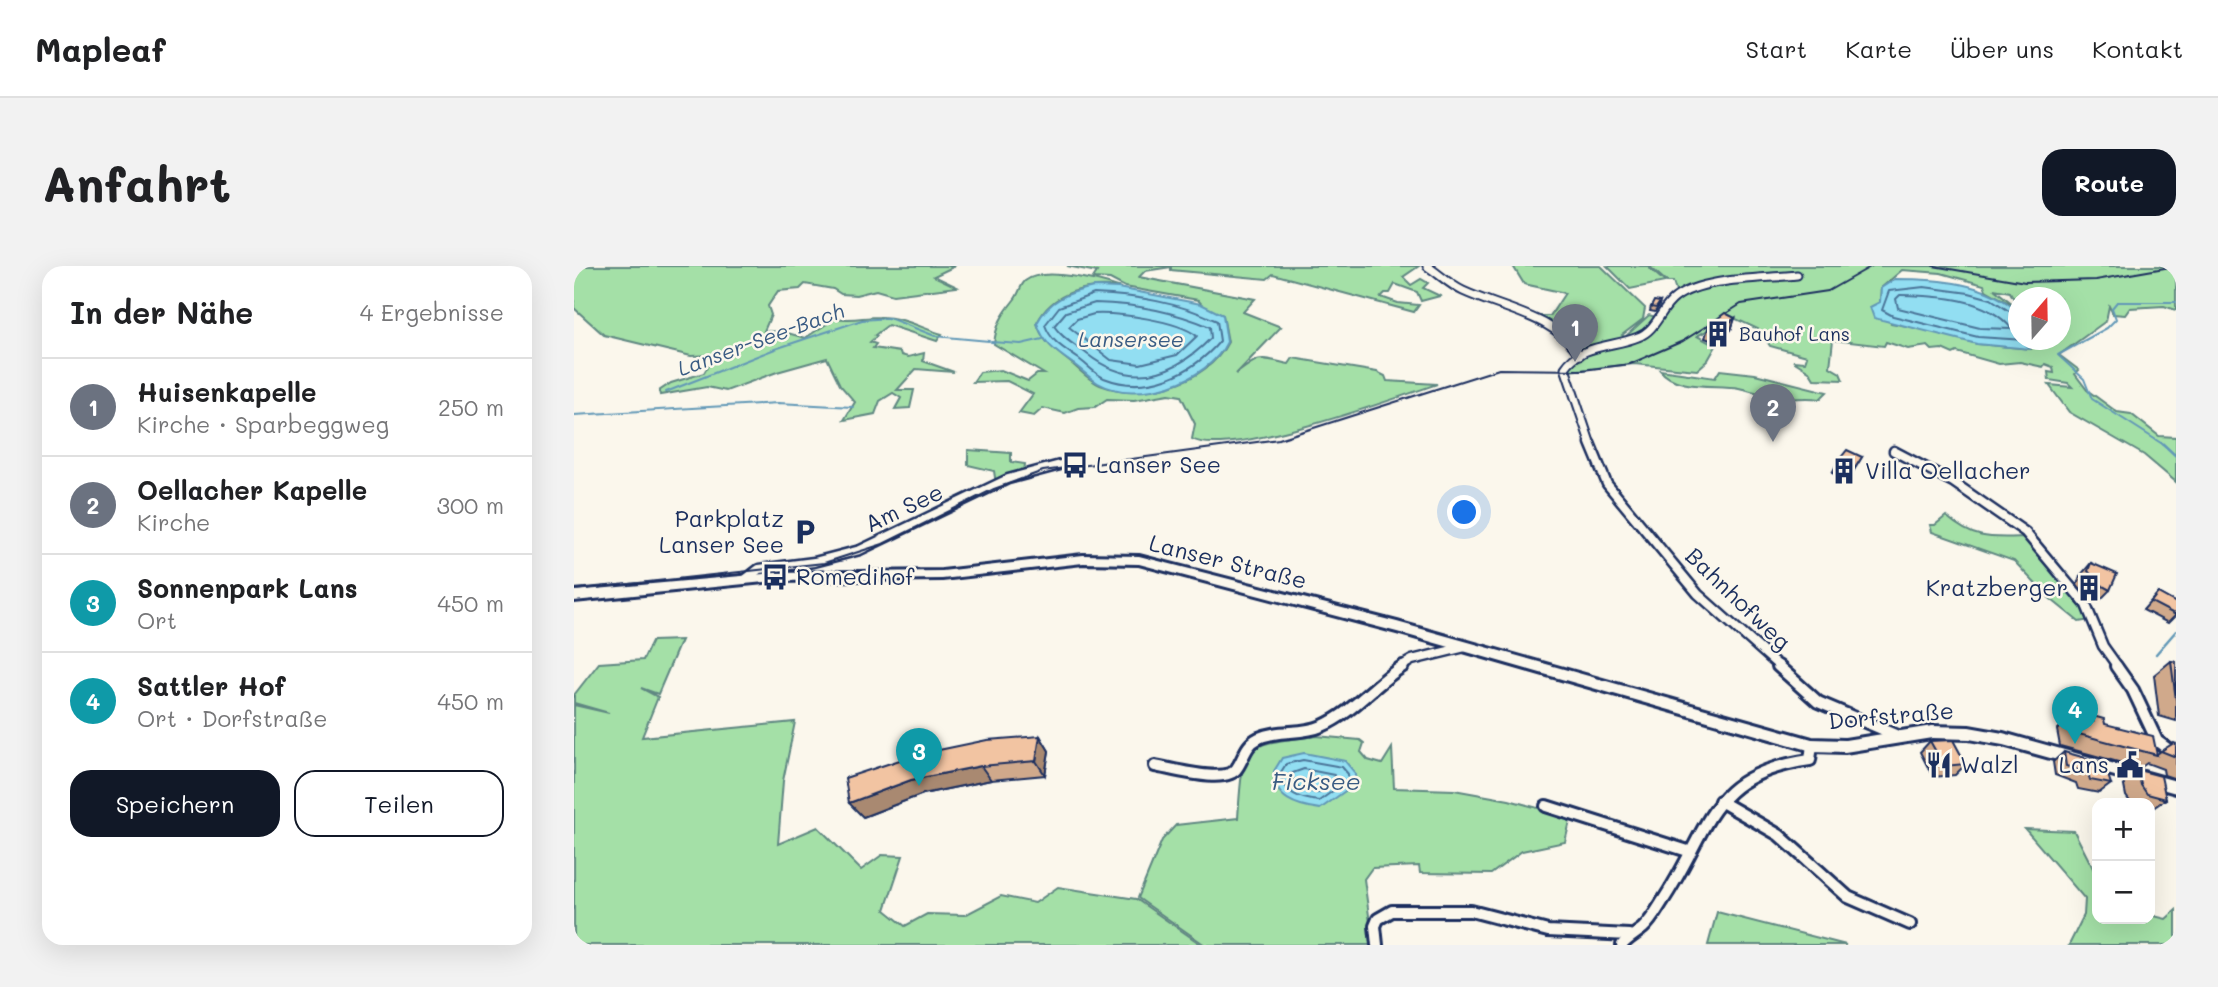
<!DOCTYPE html>
<html lang="de">
<head>
<meta charset="utf-8">
<style>
	:root { --surface:#fff; --page:#f2f2f2; --text:#202124; --muted:#757577; --line:#e0e0e0; --accent:#111827 }
	body { margin:0; font-family:Mali,sans-serif; background:var(--page); color:var(--text) }
	.controls { position:absolute; right:21px; bottom:21px; display:grid; overflow:hidden; border-radius:14px; box-shadow:0 7px 28px #0002 }
	.controls button { width:63px; height:63px; display:grid; place-items:center; padding:0; border:0; border-bottom:2px solid var(--line); background:var(--surface); color:var(--text); font:35px sans-serif }
	.compass { position:absolute; left:1434px; top:21px; width:63px; height:63px; border-radius:50%; background:var(--surface); box-shadow:0 7px 28px #0002; rotate:20deg }
	.you { position:absolute; left:891px; top:247px; width:24px; height:24px; margin:-18px; border:5px solid #fff; border-radius:50%; background:#1a73e8; box-shadow:0 0 0 10px #1a73e833 }
	.badge { display:grid; place-items:center; width:46px; height:46px; border-radius:50%; background:var(--accent); color:#fff; font-size:23px; font-weight:700 }
	.pin { position:absolute; translate:-50% -58px; filter:drop-shadow(0 2px 4px #0008) }
	.pin::after { content:''; position:absolute; top:37px; width:24px; height:21px; background:inherit; clip-path:polygon(0 0,100% 0,50% 100%) }
	.list { margin:0; padding:0; list-style:none }
	h2 { display:flex; justify-content:space-between; align-items:center; height:91px; margin:0; padding:0 28px; font-size:30px }
	h2 small { font-size:23px; font-weight:400; color:var(--muted) }
	.list li { display:grid; grid-template-columns:46px 1fr auto; gap:21px; align-items:center; box-sizing:border-box; height:98px; padding:0 28px; border-top:2px solid var(--line) }
	.list b { display:block; font-size:26px; white-space:nowrap }
	.list p { margin:0; font-size:23px; white-space:nowrap; color:var(--muted) }
	.list em { font-size:23px; font-style:normal; color:var(--muted) }
	.actions { display:flex; gap:14px; padding:21px 28px }
	.actions a { flex:1; padding:16px 0; border:2px solid var(--accent); border-radius:21px; text-align:center; font-size:24px; color:var(--accent) }
	.actions .main { background:var(--accent); color:#fff }
	.map { position:relative; flex:none; width:1602px; height:679px; overflow:hidden; border-radius:21px }
	header { display:flex; align-items:center; gap:42px; box-sizing:border-box; height:98px; padding:0 35px; background:var(--surface); border-bottom:2px solid var(--line) }
	header strong { font-size:33px }
	nav { display:flex; gap:38px; margin-inline-start:auto; font-size:24px }
	.intro { display:flex; align-items:center; justify-content:space-between; box-sizing:border-box; height:168px; padding:0 42px }
	h1 { margin:0; font-size:49px }
	.button { padding:18px 32px; border-radius:21px; background:var(--accent); color:#fff; font-size:24px; font-weight:700 }
	main { display:flex; gap:42px; padding:0 42px }
	aside { flex:1; background:var(--surface); border-radius:21px; box-shadow:0 7px 28px #0002 }
	.map>svg:first-child { display:block }
</style>
</head>
<body>
<header>
<strong>Mapleaf</strong>
<nav><a>Start</a><a>Karte</a><a>Über uns</a><a>Kontakt</a></nav>
</header>
<div class="intro"><h1>Anfahrt</h1><a class="button">Route</a></div>
<main>
<aside>
<h2>In der Nähe<small>4 Ergebnisse</small></h2>
<ul class="list">
<li><span class="badge" style="background:#6b7280">1</span><div><b>Huisenkapelle</b><p>Kirche · Sparbeggweg</p></div><em>250 m</em></li>
<li><span class="badge" style="background:#6b7280">2</span><div><b>Oellacher Kapelle</b><p>Kirche</p></div><em>300 m</em></li>
<li><span class="badge" style="background:#0f9aa8">3</span><div><b>Sonnenpark Lans</b><p>Ort</p></div><em>450 m</em></li>
<li><span class="badge" style="background:#0f9aa8">4</span><div><b>Sattler Hof</b><p>Ort · Dorfstraße</p></div><em>450 m</em></li>
</ul>
<div class="actions"><a class="main">Speichern</a><a>Teilen</a></div>
</aside>
<div class="map">
<svg width="1602" height="679" viewBox="0 0 1602 679">
	<rect width="100%" height="100%" fill="#fbf7ec"/>
	<filter id="ink" filterUnits="userSpaceOnUse"><feTurbulence type="fractalNoise" baseFrequency=".0143" numOctaves="2"/><feDisplacementMap in="SourceGraphic" scale="14" xChannelSelector="R" yChannelSelector="G"/><feConvolveMatrix kernelMatrix="1 2 1 2 8 2 1 2 1" color-interpolation-filters="sRGB"/></filter>
	<g filter="url(#ink)">
		<g fill="#a4e0a7" stroke="#608882" stroke-width="2" fill-rule="evenodd">
			<path d="M0,0h381l-21,10 23,11 -64,8 -17,-5 -20,5 -15,-1 -8,-5 -28,-5 -5,5 -22,2 -10,15 3,9 -7,16 20,1 21,6 31,-20c16,3 27,-1 43,-1 22,-1 42,11 63,17l-5,7 -49,-16 -13,10 2,1 -7,6 6,2 -3,4 27,4 1,3 7,2 16,-4 -1,8 31,11 -38,-3 -19,21h17l-4,18 -15,1 6,-11 -8,-5 -13,8 -5,13 -31,6 11,-18 -15,-17 -13,-27 -50,14 -51,19 -19,-4 -47,8 -1,-4 12,-8 33,-10 10,-18 -23,1 -87,-21 -30,-27z"/>
			<path d="M493,0h352l-16,11 8,8 10,-6 7,4 -5,5 17,8 -19,5 -4,-9 -22,-8 -5,9h-5l-4,4 17,6 21,2 -5,7 -141,-38 -6,5 -96,-9v-3l-26,4 -6,6 116,22 -12,13 38,15 -45,47c25,-19 21,-17 53,-10l4,-6 84,14 8,4 2,5 50,3c-43,15 -209,75 -245,55l3,-15 -14,-28 -12,-2 -35,6 -27,-1 -12,8 -17,1 -13,5 -22,-5 -9,8 -15,-3 14,-19 -26,-13 -34,1 7,-10 21,-2 27,11 9,-7h7l-50,-30c2,-19 8,-29 20,-44 5,-6 6,-14 11,-19 18,-15 76,0 96,7 -33,-5 -69,4 -84,35 5,18 16,25 29,36 11,8 22,21 34,26 42,16 107,-1 128,-43l-5,-27 -18,-7 -7,-8 -73,-13 -15,-8 -17,-1 4,-6z"/>
			<path d="M939,0h88l44,42 -2,11 -21,16 3,2 24,-22 14,4 14,-24 -4,-13h-6l-18,-16h527v44l-12,-4 -34,2 -5,7 -12,-1 -4,-8 -3,15 -47,34 20,15 -4,4 12,16 30,22 14,2 28,22 17,1v45l-32,-27 -75,-43 -20,-27 23,2 -4,-4 -19,-3 -1,-8 6,1 -1,-6 -8,-3 -2,3 -23,-5 -21,2 -42,-12 -4,2 -11,-5 -10,1 -4,-4 -20,3 -22,-7 -2,4 -51,-6 -3,27 10,6 3,7 -29,-1 -5,-8 -16,-10 12,1 2,-6 -37,-10 -10,-16 -28,-13 -35,19 19,10 -8,14 -11,10 -63,-6 -65,7 -1,-5 13,-15 -1,-4 -48,-31h18l15,-23 -41,-9zM1328,4l39,3 43,12 2,5 32,18 -24,-19 16,3 8,14v-8h42v42h-27l-2,9 -54,-5 -39,-12 -47,-9 -20,-16 9,-5 1,-14z"/>
			<path d="M1033,0h40l18,16 -35,7z"/>
			<path d="M1086,104l55,8 5,-8 35,4 72,18 -7,7c-16,-3 -25,1 -38,-1 -15,-2 -29,-7 -43,-10 -25,-4 -62,3 -79,-18z"/>
			<path d="M394,184l43,3v9l14,2 -1,8 -28,12 -2,-13 -26,-6z"/>
			<path d="M1372,250c29,25 45,22 81,21l55,66 8,17 -11,2 -32,-26 -33,-35 -82,-29 -2,-7h5z"/>
			<path d="M107,374l-23,54 -17,-6 17,9 -16,40 153,-15 -12,59 -5,63 40,-17 43,43 21,-15 21,1 -18,54 20,16 22,-12 38,1 36,-19 34,7 23,-16 78,12 66,46h-628v-240l35,8 -35,-10v-8l25,-32 44,-3 9,-19z"/>
			<path d="M742,470l44,4 4,3 -3,9 7,8 14,4 10,-16 2,40 60,2 55,10 62,17 -6,25 -43,9 -31,23 -71,-1 -1,-7 -47,2 -8,11 9,66h-168l-67,-47 24,-58 14,-15 62,-7c5,-76 4,-73 78,-82z"/>
			<path d="M1451,563l49,2 23,45v43h53v-4l16,4 10,-9v35h-107l15,-30 1,-16z"/>
			<path d="M1143,646l129,33h-138z"/>
		</g>
		<g fill="#92def2" stroke="#6298b7" stroke-width="2">
			<path d="M1321,13c42,0 93,3 123,33v28h14l-2,9 -53,-5 -103,-26 -4,-11 10,-5 1,-14z"/>
			<path d="M520,21l24,1 83,16 22,11 4,27c-19,40 -90,63 -129,41 -9,-5 -17,-14 -26,-20 -16,-11 -29,-20 -35,-40 12,-23 32,-31 57,-36z"/>
			<path d="M730,487l41,8 10,12v11l-35,25c-23,-3 -47,-10 -46,-38l8,-13z"/>
		</g>
		<g fill="none" stroke-linecap="round" stroke-linejoin="round">
			<g stroke="#4b7599" stroke-width="2">
				<path d="M520,28c43,2 84,8 123,27l3,20c-28,33 -73,54 -116,37 -9,-4 -17,-13 -25,-19 -14,-10 -28,-17 -34,-34l14,-18z"/>
				<path d="M1326,29c38,1 86,2 112,34l-32,-1 -82,-20 -2,-9z"/>
				<path d="M521,37c40,1 78,8 115,24l1,11c-38,39 -79,51 -124,16 -12,-9 -25,-16 -33,-28l12,-14z"/>
				<path d="M520,48c25,-1 83,6 103,22l-20,19 -37,9 -29,-4 -42,-33 8,-8z"/>
				<path d="M1444,51l-27,-18 -22,-6 -45,-6 -35,4 -7,19 11,6 85,21 47,3"/>
				<path d="M729,494l39,7 6,7v6l-29,21c-19,-2 -36,-7 -38,-29l5,-8z"/>
				<path d="M730,503l30,6 2,4 -18,14 -18,-4 -10,-15z"/>
			</g>
			<g stroke="#6298b7" stroke-width="2">
				<path d="M417,76l30,2 22,-5"/>
				<path d="M92,126l109,-43 87,-29 27,-2 46,18 54,5"/>
				<path d="M0,149l204,-12 75,4"/>
				<path d="M1590,179l-72,-46 -8,-20 -26,-24 49,-27 9,-9 -4,-11 5,-6h59"/>
			</g>
			<g stroke="#6298b7" stroke-width="2.5">
				<path d="M1588,177l14,13"/>
				<path d="M1582,388l20,-23"/>
			</g>
			<g stroke="#1b2f5e" stroke-width="11">
				<g id="street-far2">
					<path d="M853,0c12,8 23,19 36,25 41,19 90,24 117,64"/>
					<path d="M1017,179l-26,-77c15,-24 50,-21 73,-31 19,-7 22,-28 37,-39 27,-21 89,-19 122,-23"/>
				</g>
			</g>
			<g stroke="#1b2f5e" stroke-width="13">
				<g id="street-far1">
					<path d="M1016,177l17,41 91,110 82,73"/>
					<path d="M1320,185l59,31 72,50 61,73 17,41 15,21"/>
					<path d="M172,313l13,-10 55,-7 46,-12 148,-71 52,-14"/>
					<path d="M826,401l12,-7 53,-13"/>
				</g>
			</g>
			<g stroke="#1b2f5e" stroke-width="16">
				<g id="street">
					<path d="M1204,400l40,36 80,34"/>
					<path d="M1542,400l17,24 24,51 19,14"/>
					<path d="M581,500c18,3 72,19 82,2 8,-12 8,-23 22,-30 19,-9 43,-3 63,-12 32,-14 52,-42 81,-60"/>
					<path d="M1146,535l59,34 69,62 62,27"/>
					<path d="M972,540l142,45"/>
					<path d="M803,679l-2,-19 3,-7 14,-8h79l77,20 81,4"/>
					<path d="M1048,679c6,-7 14,-11 21,-17 8,-7 14,-18 19,-26 50,-75 44,-127 148,-142l2,-15"/>
				</g>
			</g>
			<g stroke="#1b2f5e" stroke-width="6">
				<path id="secondary" d="M509,289l56,1 258,66 415,117 33,1 87,-14 37,1 34,6 173,48v12l-173,-48 -34,-6 -37,-1 -87,14 -33,-1 -415,-119 -258,-68 -56,-1 -141,16 -167,2 -201,20v-10l201,-18 167,-2z"/>
			</g>
			<use href="#street-far2" stroke="#fbf7ec" stroke-width="7"/>
			<use href="#street-far1" stroke="#fbf7ec" stroke-width="8"/>
			<use href="#street" stroke="#fbf7ec" stroke-width="10"/>
			<use href="#secondary" fill="#fbf7ec" fill-rule="evenodd"/>
			<g stroke="#1b2f5e" stroke-width="2">
				<path d="M1359,0l92,16 71,-2 80,-14"/>
				<path d="M0,324l250,-27 59,-19 111,-55 49,-18 236,-32 220,-70 84,1 47,-6 53,-23 58,-37 87,-13 44,-25"/>
			</g>
		</g>
		<g fill="#d0a98b" stroke="#1b2f5e" stroke-width="2">
			<path d="M1086,36l-1,4 -4,6 -5,-1 1,-4z"/>
			<path d="M1161,52l-4,12 -16,12 -10,-4 4,-13z"/>
			<path d="M1288,191l-14,23 -16,-7 7,-13z"/>
			<path d="M1517,297l19,27 -12,12 -11,-5 -10,-13 3,-8z"/>
			<path d="M1584,327l18,10v12l-8,8 -25,-13z"/>
			<path d="M1597,395l5,1v59l-17,-5 -5,-41z"/>
			<path d="M1515,449l68,39 4,-3 15,-7v35l-12,-4 -1,-6 -16,-6 -7,5 -80,-22 -3,-16 15,-13 12,2z"/>
			<path d="M466,470l9,15 -4,24 -54,5 -68,14 -60,23z"/>
			<path d="M1356,475l36,23 -11,11 -22,2 -13,-25z"/>
			<path d="M1490,486l47,32 -12,9 -21,-4 -2,-6 -21,-8 -2,-13z"/>
			<path d="M1564,504l28,29 -16,11v-7h-19l-5,-7 -3,-15z"/>
		</g>
		<g fill="#a98971" stroke="#1b2f5e" stroke-width="2">
			<path d="M1161,52l-4,12 -16,12 4,-12z"/>
			<path d="M466,470l9,15 -4,24 -9,-14z"/>
			<path d="M407,500l10,14 -68,14 -60,23 -14,-14 62,-23z"/>
		</g>
		<g fill="#f2c4a2" stroke="#1b2f5e" stroke-width="2">
			<path d="M1080,35l6,1 -4,6 -5,-1z"/>
			<path d="M1151,47l10,5 -16,12 -10,-5z"/>
			<path d="M1273,184l15,7 -7,11 -16,-8z"/>
			<path d="M1517,297l26,11 -7,16 -11,-6 -11,-13z"/>
			<path d="M1584,327l18,10v12l-25,-13z"/>
			<path d="M1597,395l5,1v38z"/>
			<path d="M1515,449l15,4 1,5 48,12 4,19 -82,-22 -3,-16 21,4z"/>
			<path d="M466,470l-4,25 -55,5 -70,14 -62,23 -4,-25 70,-23 72,-15z"/>
			<path d="M1379,474l13,24 -22,2 -14,-25z"/>
			<path d="M1600,477l2,1v13l-15,-6z"/>
			<path d="M1490,486l40,11 7,21 -21,-4 -2,-7 -22,-7z"/>
			<path d="M1564,504l23,6 5,23 -19,-5 -6,-9z"/>
		</g>
	</g>
	<defs>
		<g id="building-bare" transform="scale(2.1)"><path d="M-4-6H4V6H1V3H-1V6H-4ZM-2.5-4.3h1.7v1.8h-1.7ZM.8-4.3h1.7v1.8H.8ZM-2.5-1h1.7V.8h-1.7ZM.8-1h1.7V.8H.8Z" fill="#1b2f5e" stroke="#fbf7ec" stroke-width="2.5" paint-order="stroke"/></g>
		<g id="bus-bare" transform="scale(2.1)"><path d="M-5-6H5V4H4V6H2V4H-2V6H-4V4H-5ZM-3.5-4V0h7V-4ZM-3.5 1.2v1.5H-2V1.2ZM2 1.2v1.5H3.5V1.2Z" fill="#1b2f5e" stroke="#fbf7ec" stroke-width="2.5" paint-order="stroke"/></g>
		<g id="parking-bare" transform="scale(2.1)"><path d="M-3.5-5.5H1a3.5 3.5 0 0 1 0 7H-1V5.5H-3.5ZM-1-3.4V-.6H.8a1.4 1.4 0 0 0 0-2.8Z" fill="#1b2f5e" stroke="#fbf7ec" stroke-width="2.5" paint-order="stroke"/></g>
		<g id="restaurant-bare" transform="scale(2.1)"><path d="M-5-6h1v4h1v-4h1v4h1v-4h1v5L-1.5 .5V6h-2V.5L-5-1ZM5-6V6H3V1.5H1.5Q1.5-4 5-6Z" fill="#1b2f5e" stroke="#fbf7ec" stroke-width="2.5" paint-order="stroke"/></g>
		<g id="civic-bare" transform="scale(2.1)"><path d="M-.6-6.5H3V-4.5H.6V-3L4-1V1h2V6H-6V1h2V-1L-.6-3ZM-1.2 2.5V6h2.4V2.5Z" fill="#1b2f5e" stroke="#fbf7ec" stroke-width="2.5" paint-order="stroke"/></g>
	</defs>
	<g fill-rule="evenodd">
		<use href="#building-bare" x="1144" y="68"/>
		<use href="#bus-bare" x="501" y="199"/>
		<use href="#building-bare" x="1270" y="205"/>
		<use href="#parking-bare" x="231" y="266"/>
		<use href="#bus-bare" x="201" y="311"/>
		<use href="#building-bare" x="1515" y="322"/>
		<use href="#restaurant-bare" x="1365" y="499"/>
		<use href="#civic-bare" x="1556" y="499"/>
	</g>
	<g text-anchor="middle" stroke-width="5" stroke-linejoin="round" paint-order="stroke">
		<g font-size="19" fill="#1b2f5e" stroke="#fbf7ec" text-anchor="start">
			<text x="1165" y="75">Bauhof Lans</text>
		</g>
		<g font-size="21" font-style="italic" fill="#395b83" stroke="#fbf7ec">
			<text transform="translate(187 74) rotate(-20)" y="7">Lanser-See-Bach</text>
			<text x="557" y="81">Lansersee</text>
		</g>
		<g font-size="23" fill="#1b2f5e" stroke="#fbf7ec" text-anchor="start">
			<text x="522" y="207">Lanser See</text>
			<text x="1291" y="213">Villa Oellacher</text>
			<text x="210" y="261" text-anchor="end">Parkplatz<tspan x="210" dy="26">Lanser See</tspan></text>
			<text x="222" y="319">Romedihof</text>
			<text x="1494" y="330" text-anchor="end">Kratzberger</text>
			<text x="1386" y="507">Walzl</text>
			<text x="1535" y="507" text-anchor="end">Lans</text>
		</g>
		<g font-size="23" fill="#1b2f5e" stroke="#fbf7ec">
			<text transform="translate(330 242) rotate(-25)" y="8">Am See</text>
			<text transform="translate(654 296) rotate(14)" y="8">Lanser Straße</text>
			<text transform="translate(1164 333) rotate(44)" y="8">Bahnhofweg</text>
			<text transform="translate(1317 450) rotate(-5)" y="8">Dorfstraße</text>
		</g>
		<g font-size="24" font-style="italic" fill="#395b83" stroke="#fbf7ec">
			<text x="742" y="524">Ficksee</text>
		</g>
	</g>
</svg>
<div class="controls">
<button>+</button>
<button>−</button>
</div>
<svg class="compass" viewBox="-18 -18 36 36"><path d="M0-13l5 13h-10z" fill="#e53935"/><path d="M0 13l5-13h-10z" fill="#757577"/></svg>
<div class="you"></div>
<div class="pin badge" style="left:1001px;top:96px;background:#6b7280">1</div>
<div class="pin badge" style="left:1199px;top:176px;background:#6b7280">2</div>
<div class="pin badge" style="left:345px;top:520px;background:#0f9aa8">3</div>
<div class="pin badge" style="left:1501px;top:478px;background:#0f9aa8">4</div>
</div>
</main>
</body>
</html>
